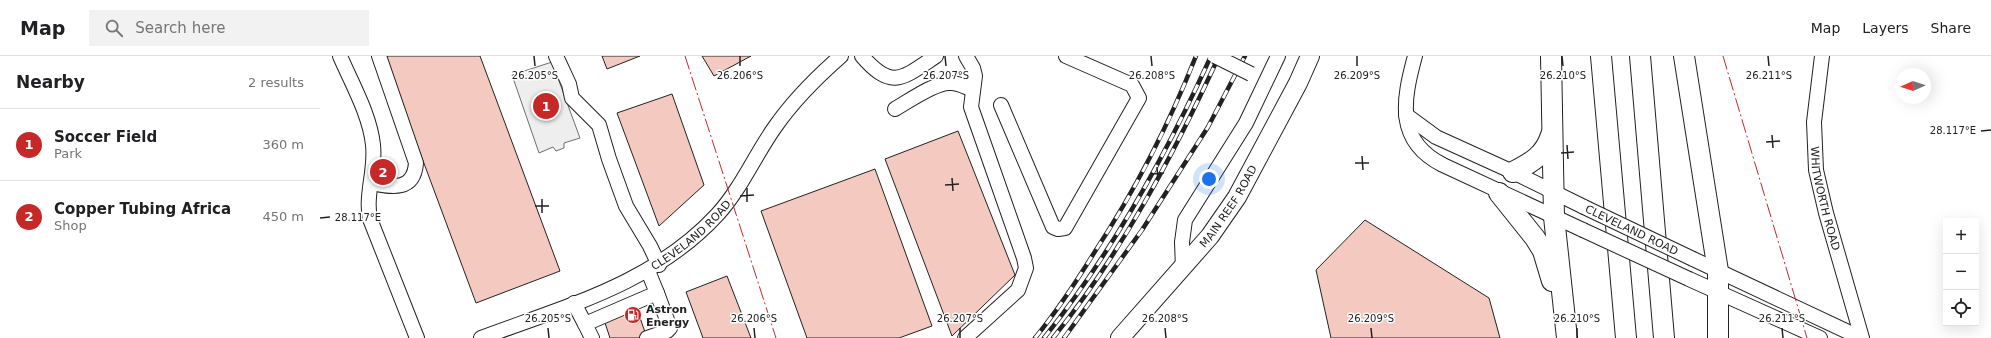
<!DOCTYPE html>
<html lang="en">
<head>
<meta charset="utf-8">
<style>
	:root { --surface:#fff; --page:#f2f2f2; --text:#202124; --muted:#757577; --line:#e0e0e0; --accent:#c62828 }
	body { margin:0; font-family:"DejaVu Sans",sans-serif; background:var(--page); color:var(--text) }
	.controls { position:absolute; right:12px; bottom:12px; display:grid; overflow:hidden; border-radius:0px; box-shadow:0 4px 16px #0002 }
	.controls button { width:36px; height:36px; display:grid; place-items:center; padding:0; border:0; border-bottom:1px solid var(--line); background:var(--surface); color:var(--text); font:20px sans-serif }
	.compass { position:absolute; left:1575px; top:12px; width:36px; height:36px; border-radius:50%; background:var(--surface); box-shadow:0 4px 16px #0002; rotate:267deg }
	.you { position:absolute; left:889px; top:123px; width:14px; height:14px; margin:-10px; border:3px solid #fff; border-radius:50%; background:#1a73e8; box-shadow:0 0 0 6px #1a73e833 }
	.badge { display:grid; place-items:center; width:26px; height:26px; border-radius:50%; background:var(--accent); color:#fff; font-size:13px; font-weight:700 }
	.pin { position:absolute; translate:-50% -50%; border:2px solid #fff; box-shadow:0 1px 4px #0006 }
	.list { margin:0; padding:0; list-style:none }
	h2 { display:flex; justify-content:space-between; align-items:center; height:52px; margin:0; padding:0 16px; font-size:17px }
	h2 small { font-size:13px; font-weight:400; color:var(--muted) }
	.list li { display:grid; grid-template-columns:26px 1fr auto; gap:12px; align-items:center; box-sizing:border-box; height:72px; padding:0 16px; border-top:1px solid var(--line) }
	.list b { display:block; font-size:15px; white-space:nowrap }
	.list p { margin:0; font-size:13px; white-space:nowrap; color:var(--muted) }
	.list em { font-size:13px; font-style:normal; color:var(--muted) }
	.icon { flex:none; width:22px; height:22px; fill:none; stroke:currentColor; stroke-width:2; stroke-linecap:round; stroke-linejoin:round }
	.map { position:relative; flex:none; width:1671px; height:282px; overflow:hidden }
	header { display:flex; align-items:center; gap:24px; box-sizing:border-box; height:56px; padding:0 20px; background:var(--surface); border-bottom:1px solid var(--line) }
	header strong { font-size:19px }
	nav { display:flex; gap:22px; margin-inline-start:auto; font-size:14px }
	.search { width:280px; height:36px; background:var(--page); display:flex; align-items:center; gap:10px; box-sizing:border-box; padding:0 14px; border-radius:0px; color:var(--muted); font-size:15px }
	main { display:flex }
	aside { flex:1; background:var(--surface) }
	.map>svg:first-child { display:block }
</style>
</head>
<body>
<header>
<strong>Map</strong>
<div class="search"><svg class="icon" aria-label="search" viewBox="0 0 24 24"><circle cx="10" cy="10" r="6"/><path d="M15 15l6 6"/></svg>Search here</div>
<nav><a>Map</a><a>Layers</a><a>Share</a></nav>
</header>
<main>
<aside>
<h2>Nearby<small>2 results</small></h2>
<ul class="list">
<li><span class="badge">1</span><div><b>Soccer Field</b><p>Park</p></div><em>360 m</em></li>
<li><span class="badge">2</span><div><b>Copper Tubing Africa</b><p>Shop</p></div><em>450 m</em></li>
</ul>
</aside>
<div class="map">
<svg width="1671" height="282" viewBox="0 0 1671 282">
	<rect width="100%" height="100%" fill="#fff"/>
	<path fill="#eee" stroke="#6f6f6f" d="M232,6l28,76 -16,5v5l-8,3 -3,-4 -14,6 -27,-78z"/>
	<g fill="#f3c9c0" stroke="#222">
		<path d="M64,0h96l80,215 -84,32z"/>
		<path d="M282,0h38l-33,13z"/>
		<path d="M382,0h49l-37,20z"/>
		<path d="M352,38l32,91 -45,41 -42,-113z"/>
		<path d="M638,75l57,144 -63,61 -67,-177z"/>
		<path d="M555,113l57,157 -33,12h-92l-46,-127z"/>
		<path d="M1045,164l124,78 11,40h-169l-15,-68z"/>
		<path d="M407,220l24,62h-48l-17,-46z"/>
		<path d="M317,253l10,29h-37l-6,-18z"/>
	</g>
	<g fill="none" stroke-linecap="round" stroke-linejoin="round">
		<g stroke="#222" stroke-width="16">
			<g id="minor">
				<path d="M20,0c12,28 30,59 33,89 3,25 -8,49 -3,74l47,119"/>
				<path d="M236,0l13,28 3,14 27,27 10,34 17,47 24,40 9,19"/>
				<path d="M542,0c30,35 41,22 74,0"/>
				<path d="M1095,0c-12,44 -20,85 28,109l140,65"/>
				<path id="s1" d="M1502,0l-8,66 2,48 10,43 36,125"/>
				<path d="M681,49l52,122 5,2 7,-1 74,-130 -7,-13 -66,-29"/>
				<path d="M575,53c14,-8 39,-26 54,-26 9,-1 16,4 24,7"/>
				<path d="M1086,59l30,22 77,35 71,35"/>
				<path d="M51,127c20,4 43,9 45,-20l-37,-107"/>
				<path d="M1373,203l168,79"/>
				<path d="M863,213l-1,-27 3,-22 61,-97 32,-67"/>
				<path d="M1369,223l131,59"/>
				<path d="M254,247l11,21 72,-31 -9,-22"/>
				<path d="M265,268l7,14"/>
				<path id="s2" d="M161,282c85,-32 172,-54 236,-123 24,-26 38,-60 58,-88 18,-26 42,-50 66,-71"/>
				<path d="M327,282l20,-7 3,-3 -13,-35"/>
				<path d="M645,282l53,-48 8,-22 -2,-10 -53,-151 4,-31 -2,-8 -7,-12"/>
			</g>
		</g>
		<g stroke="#222" stroke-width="20">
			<g id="major">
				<path id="s3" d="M800,282l90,-102 27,-39 61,-114 12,-27"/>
			</g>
		</g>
		<g stroke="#222" stroke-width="22">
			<g id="highway">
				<path d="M1231,0l3,161 13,121"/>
				<path d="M1281,0l25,282"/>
				<path d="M1320,0l24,282"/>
				<path d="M1364,0l34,215v67"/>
				<path d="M1193,116c18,-9 32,-17 38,-37"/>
				<path d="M1179,137l36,45 8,13 9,30"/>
			</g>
		</g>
		<use href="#minor" stroke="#fff" stroke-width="14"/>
		<use href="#major" stroke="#fff" stroke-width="18"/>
		<use href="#highway" stroke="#fff" stroke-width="20"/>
		<g stroke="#222" stroke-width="4.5">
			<g id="rail">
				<path d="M715,282c22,-27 41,-56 59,-85 42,-64 74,-126 102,-197"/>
				<path d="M724,282c68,-85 122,-183 167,-282"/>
				<path d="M733,282c68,-84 121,-184 166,-282"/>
				<path d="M744,282l78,-108 66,-103 37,-71"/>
			</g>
		</g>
		<use href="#rail" stroke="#fff" stroke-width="3" stroke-dasharray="9" stroke-linecap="butt"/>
		<g stroke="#222" stroke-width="16" stroke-linecap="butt">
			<g id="minor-bridge">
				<path d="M895,0l36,18"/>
				<path id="s4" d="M1264,151l109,52"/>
				<path d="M1263,174l106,49"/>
			</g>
		</g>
		<use href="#minor-bridge" stroke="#fff" stroke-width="14"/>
		<g stroke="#c62828" stroke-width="1" stroke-dasharray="14 3 2 3" stroke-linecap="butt">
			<path d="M365,0l91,282"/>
			<path d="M1403,0l84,282"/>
		</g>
	</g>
	<path fill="none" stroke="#222" stroke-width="1.5" d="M214,0l1,10M420,0v10M625,0l1,10M831,0l1,10M1037,0v10M1242,0l1,10M1448,0l1,10M1661,75l10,-1M1452,79l1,13M1446,86l14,-1M1247,89l1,14M1241,97l13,-1M1042,100l1,14M1035,107h14M837,111l1,14M830,118l14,-1M632,122l1,13M625,129l14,-1M427,132v14M420,140l14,-1M222,143v14M215,150h14M0,162l10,-1M228,272l1,10M434,272l1,10M640,272v10M845,272l1,10M1051,272l1,10M1257,272v10M1462,272l1,10"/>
	<defs>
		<g id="fuel-disc" transform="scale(0.9)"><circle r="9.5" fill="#c62828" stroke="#fff"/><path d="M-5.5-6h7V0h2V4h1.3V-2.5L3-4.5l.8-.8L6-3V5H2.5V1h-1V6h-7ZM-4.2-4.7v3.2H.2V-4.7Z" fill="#fff"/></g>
	</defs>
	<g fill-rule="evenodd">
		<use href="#fuel-disc" x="313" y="259"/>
	</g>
	<g text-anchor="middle" stroke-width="3" stroke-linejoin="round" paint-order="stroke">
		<g font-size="11" fill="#222" stroke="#fff">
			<text dy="4" stroke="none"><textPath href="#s1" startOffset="144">WHITWORTH ROAD</textPath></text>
			<text dy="4" stroke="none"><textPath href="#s3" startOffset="171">MAIN REEF ROAD</textPath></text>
			<text dy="4" stroke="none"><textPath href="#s4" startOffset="53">CLEVELAND ROAD</textPath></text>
			<text dy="4" stroke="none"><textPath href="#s2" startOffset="236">CLEVELAND ROAD</textPath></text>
		</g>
		<g font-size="11" font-weight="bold" fill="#222" stroke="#fff" text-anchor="start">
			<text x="326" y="257">Astron<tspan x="326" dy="13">Energy</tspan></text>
		</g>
	</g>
	<g font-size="10" text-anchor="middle" fill="#222" stroke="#fff" stroke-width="3" stroke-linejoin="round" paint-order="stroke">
		<text x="626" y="23">26.207°S</text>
		<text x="832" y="23">26.208°S</text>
		<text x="215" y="23">26.205°S</text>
		<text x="420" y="23">26.206°S</text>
		<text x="1037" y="23">26.209°S</text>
		<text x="1243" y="23">26.210°S</text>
		<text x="1449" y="23">26.211°S</text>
		<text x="1633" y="78">28.117°E</text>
		<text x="38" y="165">28.117°E</text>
		<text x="228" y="266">26.205°S</text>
		<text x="434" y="266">26.206°S</text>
		<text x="640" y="266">26.207°S</text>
		<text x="845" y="266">26.208°S</text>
		<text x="1051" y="266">26.209°S</text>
		<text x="1257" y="266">26.210°S</text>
		<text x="1462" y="266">26.211°S</text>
	</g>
</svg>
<div class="controls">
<button>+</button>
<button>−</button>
<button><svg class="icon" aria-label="locate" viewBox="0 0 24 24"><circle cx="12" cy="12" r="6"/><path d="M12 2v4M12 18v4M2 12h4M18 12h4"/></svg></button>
</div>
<svg class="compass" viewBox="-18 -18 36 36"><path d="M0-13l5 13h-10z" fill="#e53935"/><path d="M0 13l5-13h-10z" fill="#757577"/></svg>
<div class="you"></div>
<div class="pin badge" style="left:226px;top:50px">1</div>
<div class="pin badge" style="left:63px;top:116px">2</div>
</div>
</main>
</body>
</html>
